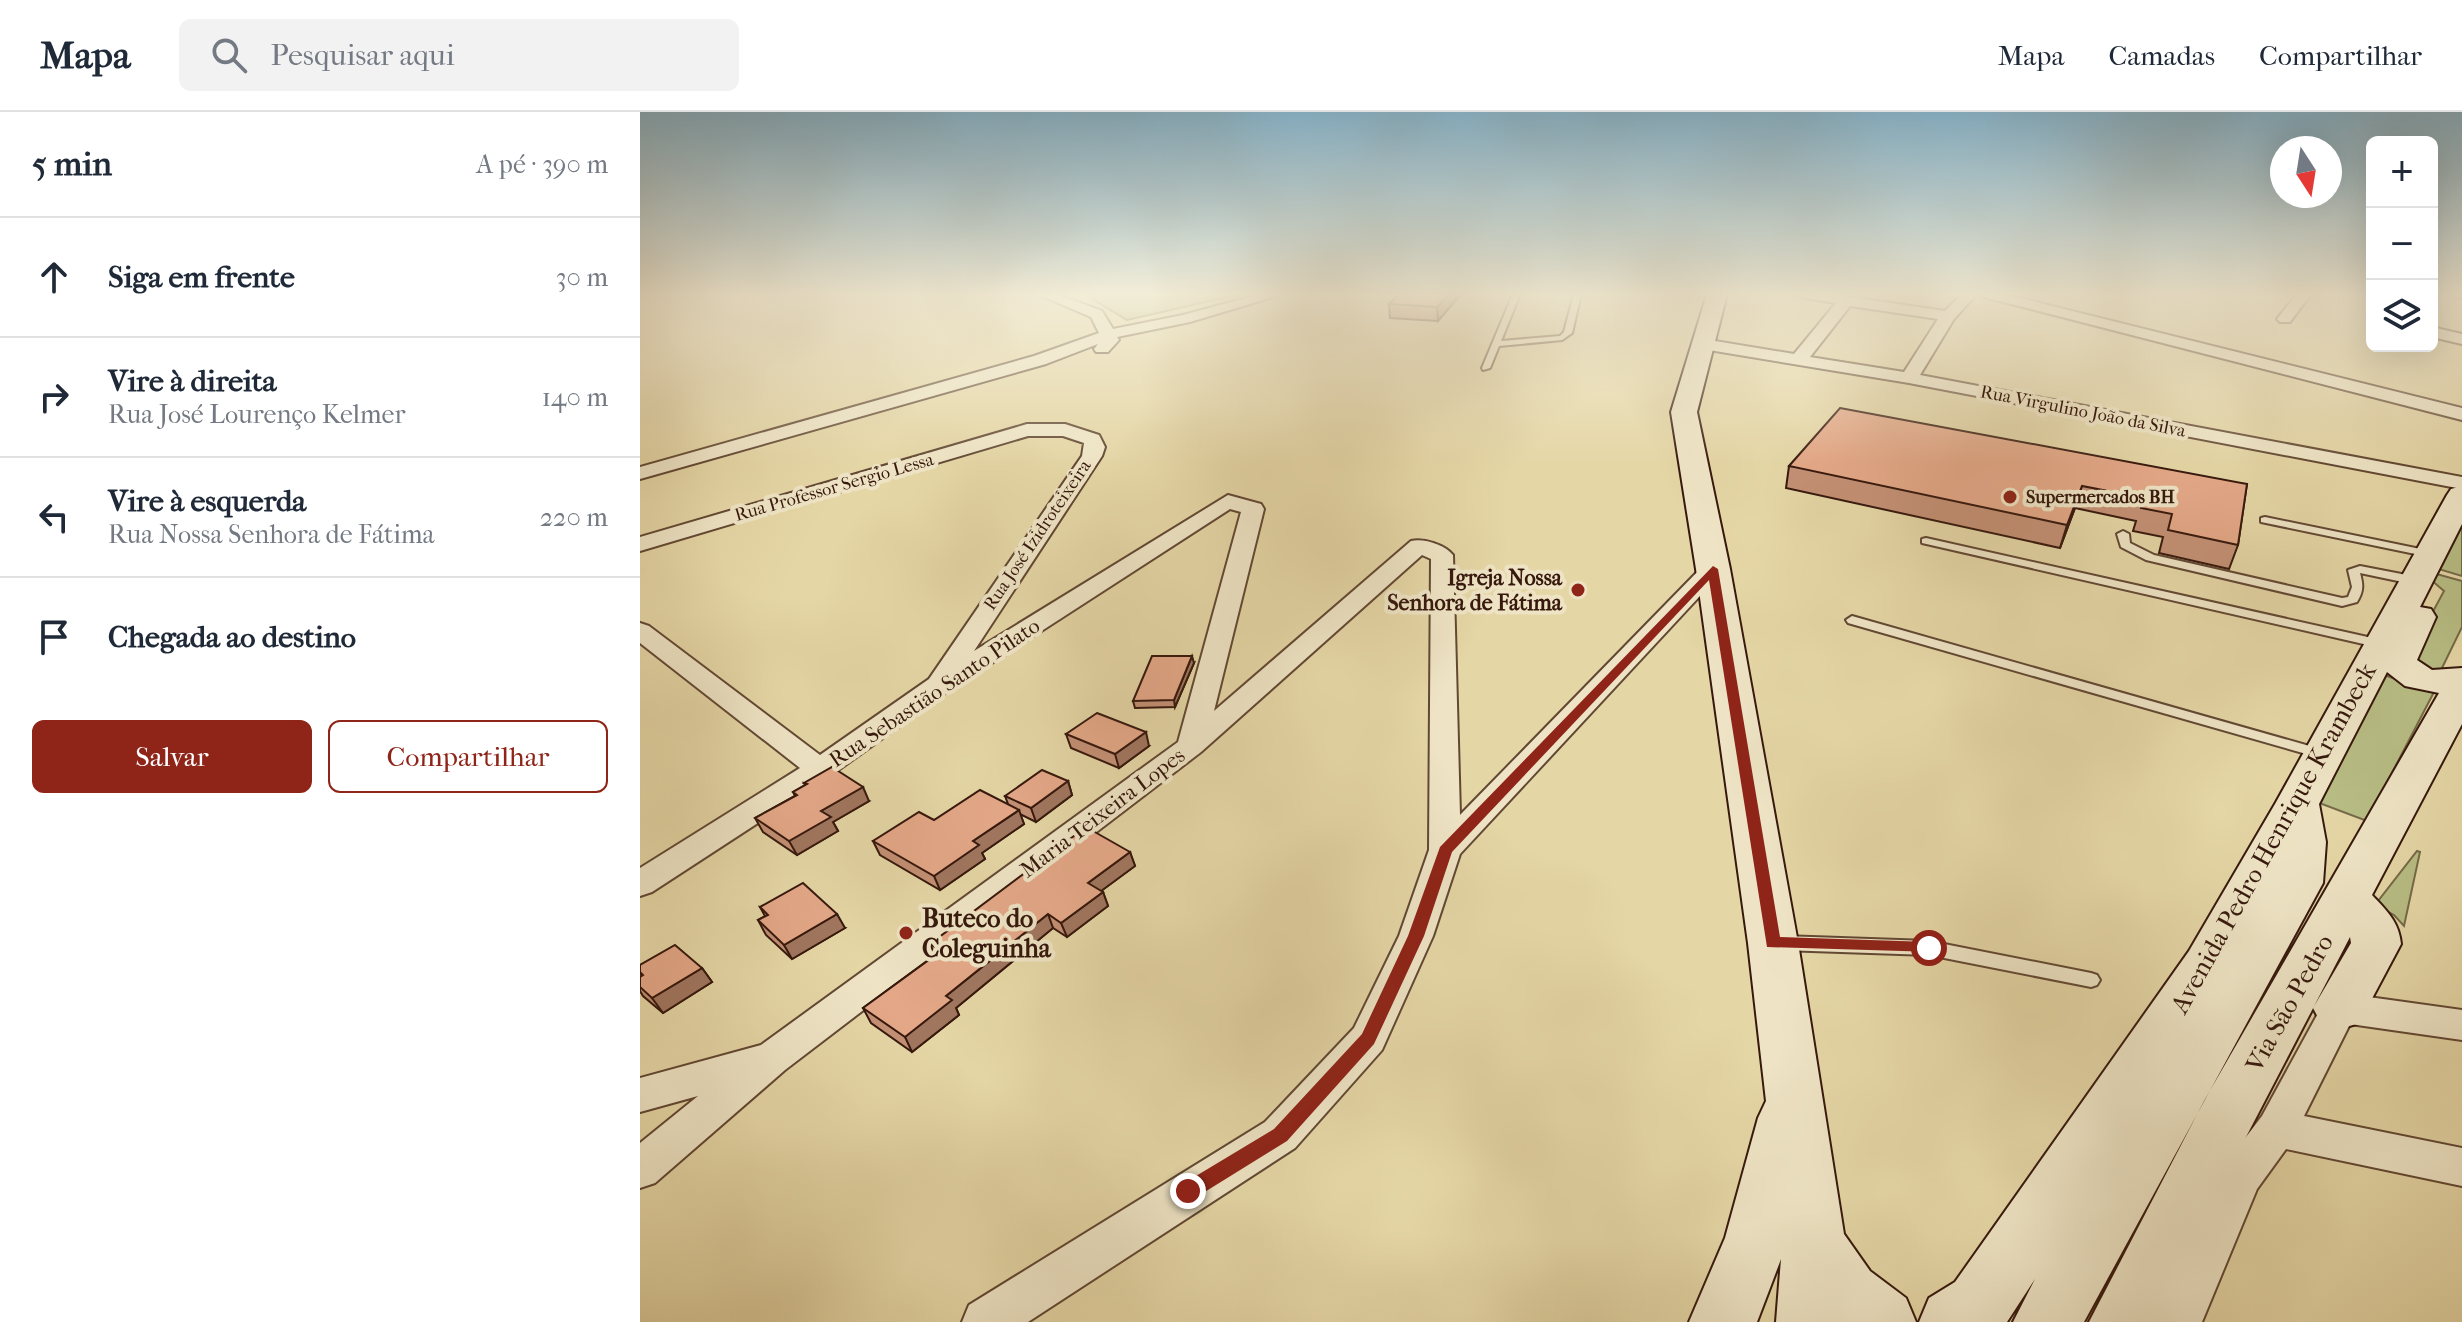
<!DOCTYPE html>
<html lang="pt">
<head>
<meta charset="utf-8">
<style>
	:root { --surface:#fff; --page:#f2f2f3; --text:#1f2937; --muted:#747a83; --line:#e0e1e3; --accent:#8f2418 }
	body { margin:0; font-family:"IM FELL French Canon",serif; background:var(--page); color:var(--text) }
	.controls { position:absolute; right:24px; top:24px; display:grid; overflow:hidden; border-radius:12px; box-shadow:0 8px 32px #0002 }
	.controls button { width:72px; height:72px; display:grid; place-items:center; padding:0; border:0; border-bottom:2px solid var(--line); background:var(--surface); color:var(--text); font:40px sans-serif }
	.compass { position:absolute; left:1630px; top:24px; width:72px; height:72px; border-radius:50%; background:var(--surface); box-shadow:0 8px 32px #0002; rotate:168deg }
	.stop { position:absolute; width:24px; height:24px; margin:-18px; border:6px solid #8f2418; border-radius:50%; background:#fff }
	.stop.end { background:#8f2418; border-color:#fff; box-shadow:0 2px 8px #0008 }
	.list { margin:0; padding:0; list-style:none }
	h2 { display:flex; justify-content:space-between; align-items:center; height:104px; margin:0; padding:0 32px; font-size:34px }
	h2 small { font-size:26px; font-weight:400; color:var(--muted) }
	.list li { display:grid; grid-template-columns:52px 1fr auto; gap:24px; align-items:center; box-sizing:border-box; height:120px; padding:0 32px; border-top:2px solid var(--line) }
	.list b { display:block; font-size:30px; white-space:nowrap }
	.list p { margin:0; font-size:26px; white-space:nowrap; color:var(--muted) }
	.list em { font-size:26px; font-style:normal; color:var(--muted) }
	.actions { display:flex; gap:16px; padding:24px 32px }
	.actions a { flex:1; padding:18px 0; border:2px solid var(--accent); border-radius:12px; text-align:center; font-size:28px; color:var(--accent) }
	.actions .main { background:var(--accent); color:#fff }
	.icon { flex:none; width:44px; height:44px; fill:none; stroke:currentColor; stroke-width:2; stroke-linecap:round; stroke-linejoin:round }
	.map { position:relative; flex:none; width:1822px; height:1210px; overflow:hidden }
	header { display:flex; align-items:center; gap:48px; box-sizing:border-box; height:112px; padding:0 40px; background:var(--surface); border-bottom:2px solid var(--line) }
	header strong { font-size:38px }
	nav { display:flex; gap:44px; margin-inline-start:auto; font-size:28px }
	.search { width:560px; height:72px; background:var(--page); display:flex; align-items:center; gap:20px; box-sizing:border-box; padding:0 28px; border-radius:12px; color:var(--muted); font-size:30px }
	main { display:flex }
	aside { flex:1; background:var(--surface) }
	.map>svg:first-child { display:block }
</style>
</head>
<body>
<header>
<strong>Mapa</strong>
<div class="search"><svg class="icon" aria-label="search" viewBox="0 0 24 24"><circle cx="10" cy="10" r="6"/><path d="M15 15l6 6"/></svg>Pesquisar aqui</div>
<nav><a>Mapa</a><a>Camadas</a><a>Compartilhar</a></nav>
</header>
<main>
<aside>
<h2>5 min<small>A pé · 390 m</small></h2>
<ul class="list">
<li><svg class="icon" aria-label="ahead" viewBox="0 0 24 24"><path d="M12 20V5M6 11l6-6 6 6"/></svg><div><b>Siga em frente</b></div><em>30 m</em></li>
<li><svg class="icon" aria-label="right" viewBox="0 0 24 24"><path d="M7 20v-9h11M14 6l5 5-5 5"/></svg><div><b>Vire à direita</b><p>Rua José Lourenço Kelmer</p></div><em>140 m</em></li>
<li><svg class="icon" aria-label="left" viewBox="0 0 24 24"><path d="M17 20v-9H6M10 6l-5 5 5 5"/></svg><div><b>Vire à esquerda</b><p>Rua Nossa Senhora de Fátima</p></div><em>220 m</em></li>
<li><svg class="icon" aria-label="arrive" viewBox="0 0 24 24"><path d="M6 21V4h12l-3 4 3 4H6"/></svg><div><b>Chegada ao destino</b></div></li>
</ul>
<div class="actions"><a class="main">Salvar</a><a>Compartilhar</a></div>
</aside>
<div class="map">
<svg width="1822" height="1210" viewBox="0 0 1822 1210">
	<rect width="100%" height="100%" fill="#e5d6a6"/>
	<filter id="stains"><feTurbulence type="fractalNoise" baseFrequency=".0025" numOctaves="4"/><feColorMatrix values="0 0 0 0 .2 0 0 0 0 .09 0 0 0 0 .02 0 0 0 .5 -.17"/></filter>
	<radialGradient id="worn" r=".72"><stop offset=".6" stop-color="#630" stop-opacity="0"/><stop offset="1" stop-color="#630" stop-opacity=".3"/></radialGradient>
	<g fill="#b7bd84" stroke="#766a48" stroke-width="2">
		<path d="M444,182h157l-114,26z"/>
		<path d="M1822,412v52l-27,-8z"/>
		<path d="M1793,461l29,8v46l-21,43 -10,2 -24,-12 37,-69 -14,-12z"/>
		<path d="M1744,563l50,17 -67,129 -53,-20z"/>
		<path d="M1777,739l3,1 -16,74 -10,-11 -19,-10z"/>
	</g>
	<g fill="none" stroke-linecap="round" stroke-linejoin="round">
		<g stroke="#624833" stroke-width="4">
			<g id="service">
				<path d="M873,182h7l-19,47 59,-5 4,-4 10,-38h7l-9,39 -10,7 -63,6 -9,22 -7,2 -1,-2z"/>
				<path d="M1625,405l165,34 6,3 -6,3 -169,-35v-4z"/>
				<path d="M1483,419l6,3 1,9 24,12 188,43 6,-1 4,-10 -4,-17 12,-4 57,11 6,4 -6,4 -57,-12c3,11 4,18 -3,29l-15,4 -196,-46 -25,-13 -4,-13z"/>
				<path d="M1286,426l455,102 6,4 -6,4 -459,-105v-4z"/>
				<path d="M1212,504l475,135 2,3 -2,3h-10l-469,-134 -2,-3z"/>
				<path d="M1142,824l147,5 162,32 6,2 3,5 -3,5 -6,2 -162,-32 -147,-5 -6,-2 -3,-5 3,-5z"/>
			</g>
		</g>
		<g stroke="#624833" stroke-width="4">
			<g id="minor">
				<path d="M397,182h19l46,17 11,18 70,-14 78,-21h22l-93,28 -73,15 2,3 -11,12h-12l-2,-3 4,-5 -52,20 -406,115v-12l394,-111 65,-23 -8,-16z"/>
				<path d="M1157,182h33l115,17 17,-17h15l-23,25 -34,56 542,102v12l-553,-106 -206,-34 -8,-5 8,-5 91,15 42,-51 -32,-5zM1210,194l88,13 -34,53 -94,-15z"/>
				<path d="M1342,182h22l458,114v12l-478,-123z"/>
				<path d="M1657,182h14l-21,28h-10l-3,-3z"/>
				<path d="M1813,182h9v4l-7,-1z"/>
				<path d="M1792,215l30,7v10l-30,-7z"/>
				<path d="M387,312h38l34,11 6,12 -3,9 -128,195 254,-156 33,9 3,5 -50,202 197,-170c13,-3 34,4 42,14l7,260 245,-251h16l4,5 -265,285 -27,82 -51,114 -87,98 -267,174h-66l7,-17 296,-183 89,-94 45,-92 30,-86 2,-291 -9,-4 -221,197 -416,318 -130,113 -15,5v-45l58,-47 -58,16v-34l121,-33 417,-303 63,-230 -11,-3 -283,183 -117,84 -178,116 -12,4v-28l160,-100 -160,-125v-20l9,3 171,129 109,-76 153,-223 2,-13 -21,-7h-35l-388,115v-14z"/>
				<path d="M1700,881l122,17v30l-112,-16 -46,92 158,32v38l-176,-37 -29,40 -55,133h-48l72,-159 36,-47 65,-119z"/>
			</g>
		</g>
		<g stroke="#36180d" stroke-width="4">
			<g id="secondary">
				<path d="M1067,182h20l-30,118 33,157 68,374 46,291 26,37 36,27 10,24h-140l5,-63 -24,63h-68l36,-84 33,-120 8,-17 -18,-158 -52,-374 -25,-157z"/>
				<path d="M1822,374v38l-42,83 11,2 5,8 -19,43 15,10 30,-2v56l-90,171c15,16 27,27 29,49l-42,79 -19,6 -19,-6 -8,-15 38,-65 -1,-6 -104,200 -88,185h-69l115,-221 235,-408 -34,-7 -18,-14 -68,132 7,38 -3,41 -239,439h-71l22,-43 -28,43h-88l10,-24 26,-16 234,-331 86,-147 172,-309 4,-6z"/>
			</g>
		</g>
		<use href="#service" fill="#eee4c5" fill-rule="evenodd"/>
		<use href="#minor" fill="#eee4c5" fill-rule="evenodd"/>
		<use href="#secondary" fill="#eee4c5" fill-rule="evenodd"/>
	</g>
	<g fill="#c49075" stroke="#36180d" stroke-width="2">
		<path d="M760,182h61l-23,27 -48,-3 -1,-14z"/>
		<path d="M1149,354l458,18 -9,61 -9,24 -70,-16 4,-16 -30,-6 3,-10 -61,-13 -15,40 -274,-60z"/>
		<path d="M554,551l-19,44 -40,1 -2,-7z"/>
		<path d="M426,622l83,12 -30,22 -48,-20z"/>
		<path d="M428,669l4,14 -36,27 -16,-8 4,10 -42,29 3,6 -45,31 -60,-35 -7,-14 61,-21 74,-16 -3,-8z"/>
		<path d="M164,671l65,18 -36,21 5,9 -41,24 -34,-23 -8,-14 40,-22 -2,-4 12,-7z"/>
		<path d="M490,740l5,14 -34,25 2,1 5,14 -41,31 -14,-9 -97,80 3,7 -47,37 -41,-29 -8,-15 72,-53 -5,-11z"/>
		<path d="M120,795l85,21 -53,31 -26,-24 -8,-15 7,-4z"/>
		<path d="M0,853l62,3 10,14 -49,31 -20,-17 -3,-5v-14l2,-1 -2,-2z"/>
	</g>
	<g fill="#a0765f" stroke="#36180d" stroke-width="2">
		<path d="M809,182h12l-23,27 -1,-14z"/>
		<path d="M1442,374l-7,22 -15,40 7,-23z"/>
		<path d="M552,544l2,7 -19,44 -1,-7z"/>
		<path d="M506,620l3,14 -30,22 -4,-14z"/>
		<path d="M428,669l4,14 -36,27 -5,-14z"/>
		<path d="M223,675l6,14 -36,21 5,9 -41,24 -8,-14 32,-30z"/>
		<path d="M379,698l5,14 -42,29 3,6 -45,31 -6,-14 39,-35z"/>
		<path d="M490,740l5,14 -42,31 -5,-14z"/>
		<path d="M463,780l5,14 -41,31 -6,-14z"/>
		<path d="M197,802l8,14 -53,31 -8,-14z"/>
		<path d="M408,802l5,14 -97,80 3,7 -47,37 -7,-15 41,-41z"/>
		<path d="M62,856l10,14 -49,31 -11,-15z"/>
	</g>
	<g fill="#e4a888" stroke="#36180d" stroke-width="2">
		<path d="M760,182h49l-12,13 -48,-3z"/>
		<path d="M1200,296l407,76 -9,61 -70,-15 4,-16 -31,-6 3,-10 -62,-12 -15,39 -278,-59z"/>
		<path d="M512,544h40l-18,44 -41,1z"/>
		<path d="M457,601l49,19 -31,22 -49,-20z"/>
		<path d="M192,655l31,20 -42,24 10,6 -42,24 -34,-23 42,-23 -4,-3 14,-8 -3,-1z"/>
		<path d="M402,658l26,11 -37,27 -26,-12z"/>
		<path d="M340,678l39,20 -46,31 6,4 -45,31 -61,-35 46,-29 15,8z"/>
		<path d="M446,715l44,25 -42,31 15,9 -42,31 -13,-9 -102,82 6,4 -47,37 -42,-29 78,-57 -11,-7z"/>
		<path d="M163,771l34,31 -53,31 -26,-25 10,-5 -8,-8z"/>
		<path d="M35,833l27,23 -50,30 -12,-11v-10l3,-2 -3,-3v-7z"/>
	</g>
	<linearGradient id="sky" x2="0" y2="1"><stop stop-color="#87b6cf"/><stop offset="0.52" stop-color="#f3edd7"/><stop offset="1" stop-color="#f3edd7" stop-opacity="0"/></linearGradient>
	<rect width="1822" height="351" fill="url(#sky)"/>
	<path fill="#8f2418" d="M1073,454l5,3 62,368 149,5 6,1 2,5 -2,4 -168,-5 -58,-367 -257,272 -28,84 -50,108 -87,97 -92,57 -7,3 -7,-3 -3,-7 3,-6 93,-56 88,-95 46,-98 32,-89z"/>
	<g fill="#8f2418" stroke="#eee4c5" stroke-width="3">
		<circle cx="1370" cy="385" r="8"/>
		<circle cx="938" cy="478" r="8"/>
		<circle cx="266" cy="821" r="8"/>
	</g>
	<g text-anchor="middle" stroke-width="8" stroke-linejoin="round" paint-order="stroke">
		<g font-size="18" fill="#36180d" stroke="#eee4c5">
			<text transform="translate(1443 299) rotate(11)" y="6">Rua Virgulino João da Silva</text>
			<text transform="translate(194 375) rotate(-16)" y="6">Rua Professor Sergio Lessa</text>
			<text transform="translate(397 423) rotate(-56)" y="6">Rua José Izidroteixeira</text>
		</g>
		<g font-size="18" font-weight="bold" fill="#36180d" stroke="#eee4c5" text-anchor="start">
			<text x="1386" y="391">Supermercados BH</text>
		</g>
		<g font-size="22" font-weight="bold" fill="#36180d" stroke="#eee4c5" text-anchor="end">
			<text x="922" y="473">Igreja Nossa<tspan x="922" dy="25">Senhora de Fátima</tspan></text>
		</g>
		<g font-size="22" fill="#36180d" stroke="#eee4c5">
			<text transform="translate(294 580) rotate(-34)" y="8">Rua Sebastião Santo Pilato</text>
			<text transform="translate(462 700) rotate(-37)" y="8">Maria Teixeira Lopes</text>
		</g>
		<g font-size="26" fill="#36180d" stroke="#eee4c5">
			<text transform="translate(1633 726) rotate(-61)" y="9">Avenida Pedro Henrique Krambeck</text>
			<text transform="translate(1649 891) rotate(-61)" y="9">Via São Pedro</text>
		</g>
		<g font-size="26" font-weight="bold" fill="#36180d" stroke="#eee4c5" text-anchor="start">
			<text x="282" y="815">Buteco do<tspan x="282" dy="30">Coleguinha</tspan></text>
		</g>
	</g>
	<rect width="100%" height="100%" filter="url(#stains)"/>
	<rect width="100%" height="100%" fill="url(#worn)"/>
</svg>
<div class="controls">
<button>+</button>
<button>−</button>
<button><svg class="icon" aria-label="layers" viewBox="0 0 24 24"><path d="M12 4l9 5-9 5-9-5zM3 14l9 5 9-5"/></svg></button>
</div>
<svg class="compass" viewBox="-18 -18 36 36"><path d="M0-13l5 13h-10z" fill="#e53935"/><path d="M0 13l5-13h-10z" fill="#747a83"/></svg>
<div class="stop" style="left:1289px;top:836px"></div>
<div class="stop end" style="left:548px;top:1079px"></div>
</div>
</main>
</body>
</html>
